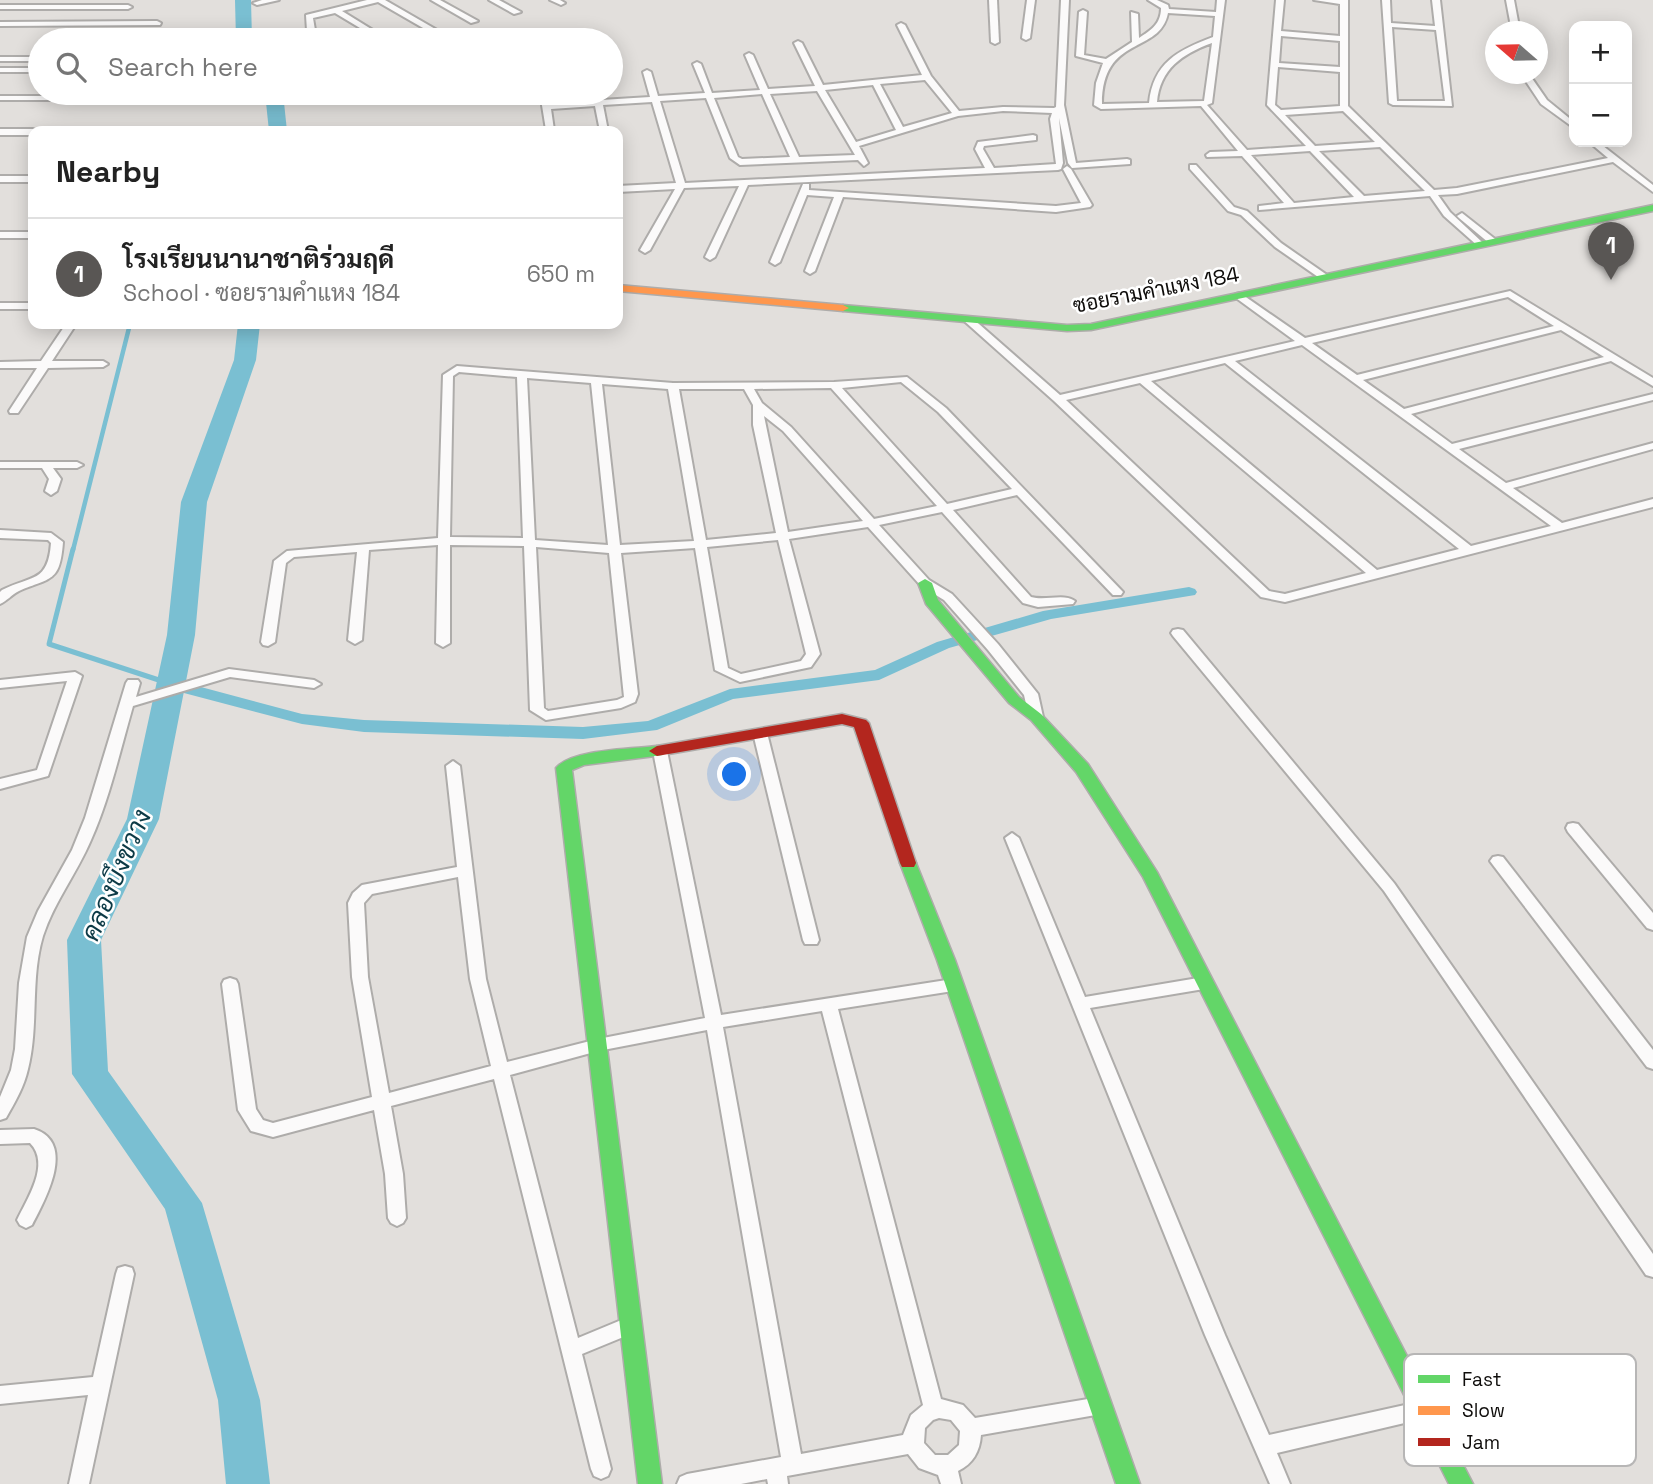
<!DOCTYPE html>
<html lang="en">
<head>
<meta charset="utf-8">
<style>
	:root { --surface:#fff; --page:#f2f2f2; --text:#222; --muted:#767676; --line:#e0e0e0; --accent:#595654 }
	body { margin:0; font-family:"Space Grotesk",Sarabun,sans-serif; background:var(--page); color:var(--text) }
	.controls { position:absolute; right:21px; top:21px; display:grid; overflow:hidden; border-radius:14px; box-shadow:0 4px 18px #0003 }
	.controls button { width:63px; height:63px; display:grid; place-items:center; padding:0; border:0; border-bottom:2px solid var(--line); background:var(--surface); color:var(--text); font:35px sans-serif }
	.compass { position:absolute; left:1485px; top:21px; width:63px; height:63px; border-radius:50%; background:var(--surface); box-shadow:0 4px 18px #0003; rotate:290deg }
	.you { position:absolute; left:735px; top:775px; width:24px; height:24px; margin:-18px; border:5px solid #fff; border-radius:50%; background:#1a73e8; box-shadow:0 0 0 10px #1a73e833 }
	.badge { display:grid; place-items:center; width:46px; height:46px; border-radius:50%; background:var(--accent); color:#fff; font-size:23px; font-weight:700 }
	.pin { position:absolute; translate:-50% -58px; filter:drop-shadow(0 2px 4px #0008) }
	.pin::after { content:''; position:absolute; top:37px; width:24px; height:21px; background:inherit; clip-path:polygon(0 0,100% 0,50% 100%) }
	.list { margin:0; padding:0; list-style:none }
	h2 { display:flex; justify-content:space-between; align-items:center; height:91px; margin:0; padding:0 28px; font-size:30px }
	h2 small { font-size:23px; font-weight:400; color:var(--muted) }
	.list li { display:grid; grid-template-columns:46px 1fr auto; gap:21px; align-items:center; box-sizing:border-box; height:112px; padding:0 28px; border-top:2px solid var(--line) }
	.list b { display:block; font-size:26px; white-space:nowrap }
	.list p { margin:0; font-size:23px; white-space:nowrap; color:var(--muted) }
	.list em { font-size:23px; font-style:normal; color:var(--muted) }
	.icon { flex:none; width:38px; height:38px; fill:none; stroke:currentColor; stroke-width:2; stroke-linecap:round; stroke-linejoin:round }
	.map { position:relative; flex:none; width:1653px; height:1484px; overflow:hidden }
	.search { position:absolute; background:var(--surface); box-shadow:0 4px 18px #0003; left:28px; top:28px; width:595px; height:77px; display:flex; align-items:center; gap:18px; box-sizing:border-box; padding:0 24px; border-radius:38px; color:var(--muted); font-size:26px }
	.panel { position:absolute; background:var(--surface); box-shadow:0 4px 18px #0003; left:28px; top:126px; width:595px; height:203px; border-radius:14px }
	.map>svg:first-child { display:block }
</style>
</head>
<body>
<div class="map">
<svg width="1653" height="1484" viewBox="0 0 1653 1484">
	<rect width="100%" height="100%" fill="#e2dfdc"/>
	<g fill="none" stroke-linecap="round" stroke-linejoin="round">
		<path stroke="#7abfd2" stroke-width="4.5" d="M73,550l57,-226"/>
		<path stroke="#7abfd2" stroke-width="5" d="M73,549l-24,95 122,40"/>
		<path fill="#7abfd2" fill-rule="evenodd" d="M1189,587l6,2 2,3 -2,3 -144,24 -102,29 -70,32 -146,19 -76,31 -74,9 -219,-7 -62,-8 -137,-36 -2,-4 8,-5 131,35 62,6 219,7 65,-6 82,-32 145,-19 62,-28 106,-31z"/>
		<g fill="#7abfd2" fill-rule="evenodd">
			<path d="M235,0h16l1,40h-16z"/>
			<path d="M265,93h18l4,38h-18z"/>
			<path d="M238,324h22l-4,36 -49,142 -12,133 -36,184 -58,121 7,131 94,132 58,197 10,84h-44l-8,-84 -53,-191 -93,-135 -5,-134 60,-121 40,-184 14,-133 53,-142z"/>
		</g>
		<g stroke="#aeacaa" stroke-width="4">
			<g id="street">
				<path d="M262,0h17l-22,5 -4,-2z"/>
				<path d="M367,0h18l52,30 -7,2 -52,-30 -36,9 47,29h-9l-45,-27 -22,5 2,12 13,10h-9l-12,-9 -1,-16z"/>
				<path d="M431,0h9l38,21 -7,2z"/>
				<path d="M489,0h10l22,12 -7,2z"/>
				<path d="M550,0h10l5,3 -4,2z"/>
				<path d="M989,0h8l2,42 -4,2 -4,-2z"/>
				<path d="M1027,0h8l-5,38 -4,2 -4,-2z"/>
				<path d="M1061,0h8l-5,105 12,58 51,-4 3,1v4l-58,4 -4,-5 -9,-45 4,45 -2,6 -3,1 -310,15 -33,72 -5,3 -5,-3 34,-71 -55,2 -34,62 -5,3 -5,-3 35,-61 -57,3v-6l58,-3 -24,-81 -49,3 5,26h-8l-5,-25 -44,3 3,21h-8l-6,-37h8l2,11 43,-3 -3,-8h8l3,7 49,-3 -7,-25 4,-2 4,2 7,24 47,-3 -12,-29 4,-2 4,2 11,29 48,-3 -15,-35 4,-2 4,2 15,34 47,-3 -21,-43 4,-2 4,2 21,42 99,-10 -25,-50 4,-2 4,2 26,51 28,35 44,-4 51,1 2,-1zM925,80l27,33 -49,14 -23,-43zM873,85l23,45 -40,12 -31,-52zM817,91l38,64 -56,2 -29,-63zM762,94l28,63 -48,2 -4,-2 -24,-59zM706,98l24,60 10,7 118,-5 6,6 4,-3 -9,-17 99,-30 45,-5 49,2 -2,6 6,45 -62,4 -11,-19 1,-3 52,-6v-4l-3,-1 -55,7 -3,7 10,19 -300,15 -25,-82z"/>
				<path d="M1148,0h9l11,5 1,4 47,3 1,-12h8l-13,103 -5,2 40,45 59,-4 -39,-41 9,-105h8l-3,31 59,5v-32l-26,-4h34v106l86,84 23,-2 151,-30 -19,-16h9l55,43v7l-40,-30 -156,32 -19,1 12,17 32,30 2,2 -5,3 -35,-31 -14,-20 -171,14v-4l25,-3 -42,-47 -35,1 -1,-2 4,-3 28,-1 -37,-45 -100,3 -7,-4 2,-22 7,-20 -27,-7 3,-44 4,-2 4,2 -3,43 22,4 26,-17 -1,-30 7,2 1,24c12,-8 22,-14 22,-30zM1168,13l47,3 -2,21c-35,13 -60,26 -64,66l-47,1c0,-70 58,-49 66,-91zM1281,36l59,5v26l-61,-4zM1212,43l-8,58 -47,1c3,-33 25,-48 55,-59zM1278,67l62,5v34l-59,4 -6,-5zM1343,111l32,31 -60,4 -30,-31zM1380,147l45,44 -61,5 -45,-45zM1310,151l44,46 -60,6 -43,-48z"/>
				<path d="M1382,0h8l1,23 44,3 -3,-26h8l12,106 -59,-1 -4,-2zM1392,27l44,3 9,71h-48z"/>
				<path d="M1506,0h8l6,32h-8z"/>
				<path d="M0,5h128l4,2 -4,2h-128z"/>
				<path d="M157,21l4,2 -1,2 -160,1v-4z"/>
				<rect x="0" y="57" width="40" height="4"/>
				<rect x="0" y="68" width="40" height="4"/>
				<path d="M1521,74h8l18,26 27,22v6l-33,-24z"/>
				<path d="M0,96h169l4,2 -4,2h-169z"/>
				<path d="M0,129h33l4,2h-4v4h-33z"/>
				<path d="M1190,165h6l38,42 13,4 34,32 46,32v4h-6l-46,-32 -34,-32 -13,-4 -38,-42z"/>
				<path d="M1067,166l4,3 21,36 -2,2 -34,5 -213,-15 -28,74 -5,3 -5,-3 29,-74 -27,-2 -27,67 -5,3 -5,-3 33,-78h6v6l247,16 25,-3 -18,-34z"/>
				<rect x="0" y="176" width="33" height="6"/>
				<path d="M1462,213l33,26v4h-6l-30,-25 -2,-2z"/>
				<rect x="0" y="232" width="33" height="6"/>
				<path d="M1510,291l143,87v8l-42,-25 -200,53 41,30 201,-50v6l-194,49 47,34 147,-40v6l-140,39 49,35 91,-24v8l-368,95 -24,-5 -207,-196 -92,-82 9,-2 89,78 235,-54 -59,-43v-4l4,-1 65,45zM1508,297l46,29 -197,49 -45,-32zM1561,330l43,27 -200,52 -41,-29zM1302,345l249,181 -80,20 -236,-185zM1225,363l234,186 -82,21 -226,-189zM1140,383l226,190 -81,21 -16,-3 -203,-191z"/>
				<rect x="0" y="303" width="33" height="6"/>
				<path d="M66,324l9,2 -23,35h51l5,3 -5,3 -55,1 -30,45h-8l-1,-2 28,-43h-37v-6l41,-1z"/>
				<path d="M457,366l216,17 161,-1 73,-5 39,31 177,184 -2,3h-8l-96,-100 -64,15 78,87c15,4 33,-4 44,4l-2,3 -35,3 -15,-4 -81,-91 -63,13 50,55 23,14 46,50 40,50 5,23 -7,4 -7,-4 -5,-22 -36,-45 -44,-50 -23,-14 -53,-59 -79,12 31,115 -9,13 -71,15 -25,-12 -20,-122 -74,5 17,141 -3,8 -14,6 -75,12 -16,-10 -6,-164 -74,-1v98l-7,4 -7,-4 2,-98 -69,5 -7,90 -7,4 -7,-4 9,-88 -63,5 -8,6 -11,79 -7,4 -5,-1 -2,-3 13,-81 13,-10 151,-13 5,-163zM459,372l58,5 6,161 -73,-1 3,-161zM527,378l64,5 17,162 -73,-5zM901,382l37,30 74,77 -65,15 -105,-116zM602,384l66,5 26,152 -74,4zM831,388l106,118 -63,13 -83,-92 -29,-24 -8,-14zM679,389h65l9,16v20l23,108 -70,7zM764,416l19,15 80,90 -75,11zM778,540l28,114 -5,7 -60,13 -13,-6 -21,-121zM536,547l73,6 15,144 -7,3 -69,11 -4,-3z"/>
				<path d="M0,462h77l6,3 -6,3h-24l8,11 -4,12 -6,4 -6,-4 4,-12 -7,-11h-42z"/>
				<path d="M0,530l51,3 12,9c-3,41 -12,35 -44,49 -8,4 -12,10 -19,13v-12l2,-2c30,-15 46,-7 49,-47l-3,-3 -48,-2z"/>
				<path d="M1178,629l5,1 211,253 259,371v23l-7,-2 -262,-384 -211,-255 -2,-3 2,-3z"/>
				<path d="M229,669l85,11 7,4 -7,4 -84,-11 -97,29c-13,45 -23,91 -42,134 -14,33 -37,62 -48,96 -13,43 -4,89 -15,133 -4,18 -13,33 -22,49l-6,2v-23l11,-27 4,-21 4,-66 8,-46 11,-26 34,-61 13,-32 41,-135 2,-3h10l2,3 -4,14z"/>
				<path d="M75,672l7,4 -34,100 -48,13v-10l37,-9 30,-89 -67,7v-8z"/>
				<path d="M760,729l7,4 52,207 -2,4h-12l-2,-4 -50,-207z"/>
				<path d="M660,746l7,5 54,264 232,-36 6,2 2,4 -2,4 -6,2 -115,18 103,390 22,6 12,13 125,-21 7,2 3,7 -3,7 -126,22c-1,16 -8,29 -23,36l3,13h-20l-3,-9 -19,-7 -11,-14 -121,22 1,8h-20l-1,-5 -26,5h-64l3,-7 7,-3 94,-17 -74,-427 -109,21 -88,24 68,263 53,-22 7,3 3,6 -3,6 -56,23 29,115 -3,7 -7,3 -7,-3 -3,-7 -97,-390 -103,27 12,68 3,44 -3,5 -6,3 -6,-3 -3,-5 -3,-44 -11,-64 -101,27 -22,-6 -13,-21 -16,-126 2,-4 6,-2 6,2 2,4 18,125 7,11 10,3 99,-26 -20,-120 -4,-74 5,-10 9,-8 95,-18 -11,-101 7,-5 7,5 26,213 21,83 91,-23 107,-21 -52,-267zM458,877l12,102 21,87 -102,27 -21,-116 -4,-74 8,-9zM822,1011l101,394 -12,10 -8,20 -102,19 -78,-427zM939,1418l12,2 9,11 -1,14 -11,10h-13l-11,-12 1,-15 8,-8z"/>
				<path d="M1573,823l5,1 75,89v17l-6,-2 -79,-96 -2,-4 2,-4z"/>
				<path d="M1012,833l7,5 66,159 119,-20 6,2 2,4 -2,4 -6,2 -114,19 135,327 44,100 154,-34 7,2 3,7 -3,7 -153,36 13,31h-20l-65,-149 -200,-497z"/>
				<path d="M1498,856l5,1 150,193v19l-6,-2 -154,-202 -3,-4 3,-4z"/>
				<path d="M34,1129c43,14 11,71 -2,96l-6,3 -6,-3 -3,-5c10,-21 34,-56 13,-77l-30,1v-14z"/>
				<path d="M125,1266l7,2 2,6 -45,210h-20l19,-89 -88,9v-18l93,-9 23,-103 2,-6z"/>
			</g>
		</g>
		<g stroke="#aeacaa" stroke-width="3">
			<g id="fast">
				<path d="M1653,205v6l-562,119 -24,1 -224,-20 -6,-3 6,-3 224,20 24,-1z"/>
				<path d="M925,579l7,4 6,17 81,97 22,17 47,50 69,108 316,612h-24l-306,-607 -67,-105 -45,-52 -22,-17 -83,-99 -8,-21z"/>
				<path d="M657,746l8,5 -2,4 -79,10 -12,5 90,714h-24l-82,-716c16,-19 76,-19 101,-22z"/>
				<path d="M908,857l6,2 2,4 39,97 185,524h-24l-179,-524 -37,-97 2,-4z"/>
			</g>
		</g>
		<g stroke="#aeacaa" stroke-width="3">
			<path id="slow" d="M618,285l225,20 6,3 -6,3 -225,-20z"/>
		</g>
		<g stroke="#aeacaa" stroke-width="3">
			<path id="jam" d="M842,714l24,6 3,3 47,140 -2,4h-12l-2,-4 -46,-136 -12,-3 -185,32 -8,-5 8,-5z"/>
		</g>
		<use href="#street" fill="#fbfafa" fill-rule="evenodd"/>
		<use href="#fast" fill="#63d668" fill-rule="evenodd"/>
		<use href="#slow" fill="#ff974d" fill-rule="evenodd"/>
		<use href="#jam" fill="#b3261e" fill-rule="evenodd"/>
	</g>
	<g text-anchor="middle" stroke-width="5" stroke-linejoin="round" paint-order="stroke">
		<g font-size="21" fill="#0f0d0b" stroke="#fff">
			<text transform="translate(1156 290) rotate(-11)" y="7">ซอยรามคำแหง 184</text>
		</g>
		<g font-size="26" font-style="italic" fill="#0c3a46" stroke="#fff">
			<text transform="translate(116 875) rotate(-67)" y="9">คลองบึงขวาง</text>
		</g>
	</g>
	<rect x="1404" y="1354" width="232" height="112" rx="10" fill="#fff" stroke="#b7b6b6" stroke-width="2"/>
	<rect x="1418" y="1375" width="32" height="8" fill="#63d668"/>
	<rect x="1418" y="1406" width="32" height="9" fill="#ff974d"/>
	<rect x="1418" y="1438" width="32" height="8" fill="#b3261e"/>
	<g font-size="19" fill="#0f0d0b">
		<text x="1462" y="1386">Fast</text>
		<text x="1462" y="1417">Slow</text>
		<text x="1462" y="1449">Jam</text>
	</g>
</svg>
<div class="controls">
<button>+</button>
<button>−</button>
</div>
<svg class="compass" viewBox="-18 -18 36 36"><path d="M0-13l5 13h-10z" fill="#e53935"/><path d="M0 13l5-13h-10z" fill="#767676"/></svg>
<div class="you"></div>
<div class="pin badge" style="left:1611px;top:280px">1</div>
<div class="search"><svg class="icon" aria-label="search" viewBox="0 0 24 24"><circle cx="10" cy="10" r="6"/><path d="M15 15l6 6"/></svg>Search here</div>
<section class="panel">
<h2>Nearby<small></small></h2>
<ul class="list">
<li><span class="badge">1</span><div><b>โรงเรียนนานาชาติร่วมฤดี</b><p>School · ซอยรามคำแหง 184</p></div><em>650 m</em></li>
</ul>
</section>
</div>
</body>
</html>
